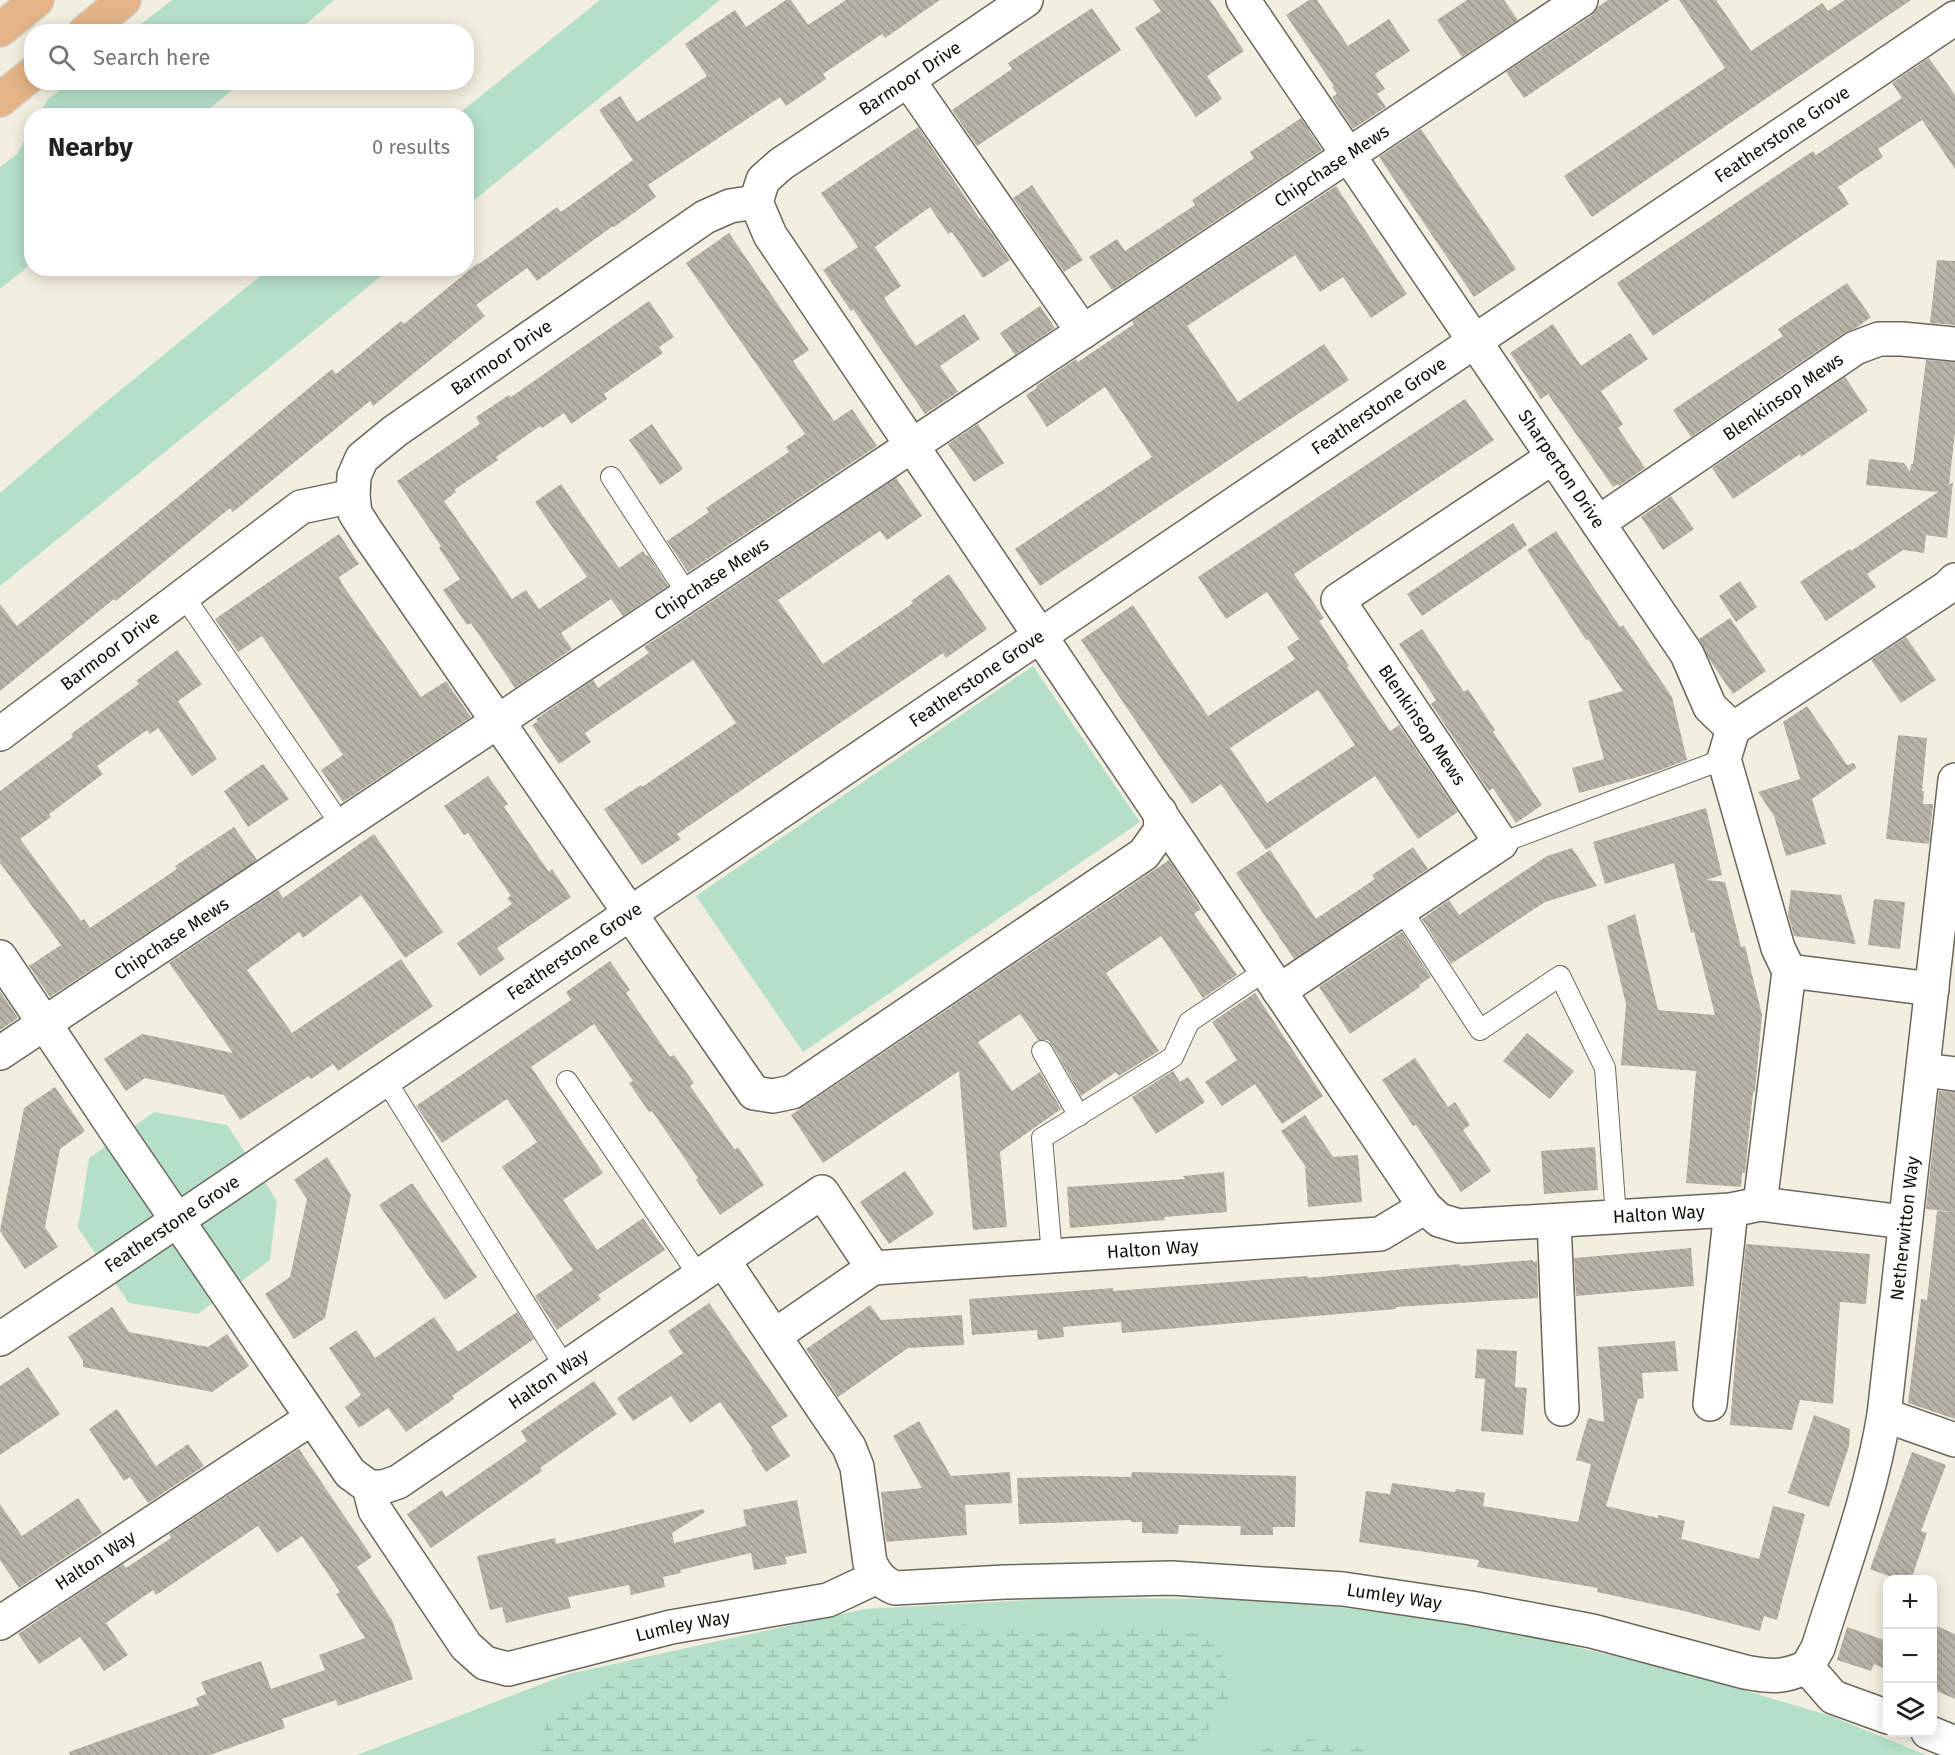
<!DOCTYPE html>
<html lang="en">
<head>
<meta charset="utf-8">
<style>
	:root { --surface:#fff; --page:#f2f2f2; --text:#222; --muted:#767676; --line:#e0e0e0 }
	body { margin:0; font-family:"Fira Sans",sans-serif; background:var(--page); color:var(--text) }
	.controls { position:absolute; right:18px; bottom:18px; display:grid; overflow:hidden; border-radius:12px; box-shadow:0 3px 15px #0003 }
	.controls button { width:54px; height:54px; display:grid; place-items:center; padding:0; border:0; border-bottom:2px solid var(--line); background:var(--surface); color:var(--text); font:30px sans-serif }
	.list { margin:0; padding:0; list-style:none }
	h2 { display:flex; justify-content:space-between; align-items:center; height:78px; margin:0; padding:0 24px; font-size:26px }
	h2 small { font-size:20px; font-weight:400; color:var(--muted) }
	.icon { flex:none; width:33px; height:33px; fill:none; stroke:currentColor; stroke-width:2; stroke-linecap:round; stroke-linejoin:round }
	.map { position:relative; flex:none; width:1955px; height:1755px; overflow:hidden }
	.search { position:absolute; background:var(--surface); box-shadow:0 3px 15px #0003; left:24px; top:24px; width:450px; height:66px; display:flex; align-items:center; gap:15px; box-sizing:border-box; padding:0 21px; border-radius:24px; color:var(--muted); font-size:22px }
	.panel { position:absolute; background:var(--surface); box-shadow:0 3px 15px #0003; left:24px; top:108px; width:450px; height:168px; border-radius:24px }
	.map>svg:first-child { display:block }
</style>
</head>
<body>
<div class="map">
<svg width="1955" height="1755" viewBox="0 0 1955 1755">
	<defs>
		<pattern id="wetland-marsh" width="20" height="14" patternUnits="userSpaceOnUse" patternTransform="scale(1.5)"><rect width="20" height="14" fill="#b4e0c9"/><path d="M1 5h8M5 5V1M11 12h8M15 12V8" fill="none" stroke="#9abfab"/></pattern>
		<pattern id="building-back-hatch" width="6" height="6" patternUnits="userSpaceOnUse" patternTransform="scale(1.5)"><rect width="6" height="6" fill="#b7b3a6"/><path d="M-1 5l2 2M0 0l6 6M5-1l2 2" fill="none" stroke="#9c998e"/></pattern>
	</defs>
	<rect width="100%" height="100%" fill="#f2efe0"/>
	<g fill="#b4e0c9">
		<path d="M172,0h162l-36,31h-166z"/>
		<path d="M600,0h120l-253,206 -1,-90 -9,-1z"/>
		<path d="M69,83v-1l171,1 -38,32h-163l9,-16z"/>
		<path d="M31,129v135l-31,25v-122l17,-13z"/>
		<path d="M269,269h121l-390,317v-93l101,-87z"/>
		<path d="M1033,666l107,156 -337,230 -107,-156z"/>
		<path d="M154,1112l73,13 50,76 -7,59 -72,54 -69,-11 -51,-75 11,-70z"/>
		<path d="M1069,1598l200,1 168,20 118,23 131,31 145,43 95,39h-1569l211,-81 297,-65z"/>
	</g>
	<g fill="url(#wetland-marsh)">
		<path d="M876,1615l164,18 126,-6 53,12 11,56 -21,34 -27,26h-650l15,-32 72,-54z"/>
		<path d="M1305,1739l48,6 21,10h-115v-5z"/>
	</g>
	<g fill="url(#building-back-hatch)" fill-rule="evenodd">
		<path d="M786,0h5l17,25 38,-25h94l-55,38 -3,-4 -59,40 3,5 -40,27 -6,-9 -132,88 8,12 -42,30 -1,-1 -76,55 -10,-13 -51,37 9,11 -112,90 -3,-5 -137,111 -3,-4 -114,93 -2,-2 -114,92v-87l17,22 161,-129 154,-128 4,5 65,-53 3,3 74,-61 1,1 78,-57 4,5 72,-52 -34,-50 21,-14 17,26 70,-46 -22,-32 50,-34 11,17z"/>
		<path d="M1153,0h57l34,51 -37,25 15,23 -26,18 -61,-89 26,-17z"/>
		<path d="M1309,0h8l31,46 41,-27 21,32 -35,23 10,15 -8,5 9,13 -33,22 -21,-32 5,-3 -5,-7 2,-1 -48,-71z"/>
		<path d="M1467,0h37l14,20 -56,37 -25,-37z"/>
		<path d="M1608,0h62l-146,98 -18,-26 85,-56 7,-9z"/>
		<path d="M1679,0h37l35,51 71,-48 6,8 17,-11h66l-319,217 -28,-41 161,-108z"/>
		<path d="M1092,8l29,42 -144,96 -25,-36 60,-41 -4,-6z"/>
		<path d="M1929,58l26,37v74l-33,-49 -44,29 5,8 -45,30 11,17 -196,132 -36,-53 196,-132 3,4 86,-57 -10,-15z"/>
		<path d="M1301,118l21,32 -210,140 -23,-33 28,-18 8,12 70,-46 -3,-5 62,-42 -4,-6z"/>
		<path d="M918,127l62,92 1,-1 29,42 -27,18 -31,-46 -4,2 -18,-27 -55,40 26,39 -17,12 32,48 48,-32 16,25 -40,27 18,26 -33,22 -72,-105 -2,2 -28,-41 35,-23 -37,-54z"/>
		<path d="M1421,129l95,140 -42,28 -95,-140z"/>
		<path d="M1032,185l51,75 -19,12 -51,-74z"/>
		<path d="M1336,186l71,108 -36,24 -28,-41 -23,15 -25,-37 -108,71 51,76 86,-58 25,36 -309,206 -25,-37 137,-92 -47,-70 -58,40 -21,-32 11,-7 -1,-2 40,-27 2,3 56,-38 -2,-3z"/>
		<path d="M729,233l80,117 -16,11 41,60 18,-12 25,37 -189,126 -21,-31 42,-29 -3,-4 83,-56 -3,-5 19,-13 -119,-171z"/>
		<path d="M1937,260l18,1v64l-25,-2z"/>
		<path d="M1847,283l24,34 -15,11 -12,5 -153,104 -18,-27 110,-74 -5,-7z"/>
		<path d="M649,301l25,36 -15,10 4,6 -59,41 3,5 -36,25 -7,-11 -22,15 -2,-2 -44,31 2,3 -44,30 2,2 -12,9 68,98 14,-9 13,19 48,-32 -52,-75 26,-18 58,84 24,-17 3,5 2,-1 20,31 -45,30 -12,-17 -50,34 11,16 -57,39 -44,-65 -4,2 -24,-35 17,-11 -21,-31 2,-2 -44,-65 83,-57 -4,-7 33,-22 2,2z"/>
		<path d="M1040,306l15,22 -40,27 -15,-22z"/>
		<path d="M1553,324l28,42 49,-33 18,26 -47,32 22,33 -5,4 27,40 -26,18 -1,-2 -5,3 -65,-93 -7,5 -31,-46z"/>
		<path d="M1926,360l29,2v70l-6,53 4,-3 -6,56 -21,-3 -2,18 -21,-3 -36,24 9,13 -50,34 -26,-39 50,-33 1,2 87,-59 -72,-7 3,-26 35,4 6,9 1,-8h2z"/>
		<path d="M1845,377l23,34 -67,46 -1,-3 -67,45 -21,-31z"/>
		<path d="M1465,399l29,41 -200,134 30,44 -5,3 30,45 -2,1 43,64 9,-6 59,87 -40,27 -43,-63 -109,74 -45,-66 -29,20 -111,-164 52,-35 75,111 87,-57 -8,-12 12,-8 -32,-47 -41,27 -28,-42zM1318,690l37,55 -88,58 -37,-55z"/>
		<path d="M652,424l31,45 -23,16 -31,-45z"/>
		<path d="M978,424l26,39 -30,19 -26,-38z"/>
		<path d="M896,478l26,38 -35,24 -7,-9 -102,69 45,64 90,-61 -2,-2 38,-27 38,55 -41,29 -3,-5 -266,181 4,5 -39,26 -38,-56 37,-24 1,2 94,-64 -43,-63 -108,73 6,9 -32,22 -27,-39 6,-4 -2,-2 57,-39 5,8 51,-35 -5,-6z"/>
		<path d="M1671,496l23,33 -31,21 -22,-33z"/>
		<path d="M1513,523l14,22 -105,71 -15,-22z"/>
		<path d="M1556,531l64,96 3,-2 49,72 15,63 -32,12 -76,21 -7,-25 32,-9 -16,-58 35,-10 -35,-52 -2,1 -59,-90z"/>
		<path d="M339,534l20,30 -20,13 3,7 79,113 25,-16 25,36 -128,85 -22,-32 22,-15 -81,-119 -24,16 -23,-33z"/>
		<path d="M1740,581l17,26 -21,15 -17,-26z"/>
		<path d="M1730,618l36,53 -33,23 -22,-32 -12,-23z"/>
		<path d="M1422,629l42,63 4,-3 27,41 -2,2 49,73 -26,18 -23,-35 -4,3 -58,-87 5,-4 -37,-56z"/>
		<path d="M1906,637l30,43 -35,23 -30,-43z"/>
		<path d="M177,650l25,34 -24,17 39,58 -25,17 -34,-48 -8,6 -3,-4 -50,36 6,8 -54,40 2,3 -31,22 61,82 3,-2 6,9 87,-59 -2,-3 59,-39 23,33 -207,137 -21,-31 32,-21 -61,-82v-72l73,-54 -2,-3 68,-50 -3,-3z"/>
		<path d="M1807,706l40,59 7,-2 2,5 -44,31 14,45 -40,12 -12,-40 -16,-24 42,-13 -17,-57z"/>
		<path d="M1898,735l29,3 -5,53h2l-1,13h10l-4,40 -43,-5z"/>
		<path d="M263,764l26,35 -41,28 -24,-36z"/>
		<path d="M488,776l20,28 -4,3 45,65 3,-3 19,28 -74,51 8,11 -25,17 -23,-33 55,-39 -5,-6 4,-2 -43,-63 -4,2 -20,-29z"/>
		<path d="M1706,808l16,67 -16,5 19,2 16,65 4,-1 17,69 -7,76 -2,2 -8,80h-3l-1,14 -55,-4 10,-112 -75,-6 5,-61 -19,-78 28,-12 23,96 57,5 -21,-83 -3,1 -17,-70 -69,21 -12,-42z"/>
		<path d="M374,834l69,98 -38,26 -44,-63 -58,43 -4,-6 -52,38 45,63 109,-74 32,47 -95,65 -5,-7 -22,15 -2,-3 -69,44 -16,-25 -79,-17 -19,13 -22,-32 38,-25 91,19 -64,-90 109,-73 5,8z"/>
		<path d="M1413,847l15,22 -134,90 -58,-86 34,-23 46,69 59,-40 -3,-4z"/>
		<path d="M1572,848l25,38 -52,16 -94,62 -29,-45 27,-19 10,15 88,-59z"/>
		<path d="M1169,860l32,49 -7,5 43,61 -34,23 -42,-62 -55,37 53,78 -40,25 -3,-4 -35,24 -29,-51 -4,-5h-10l-18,-26 -42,28 34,49 28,-19 21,37 -61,43 7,75 -34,3 -14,-159 -136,92 -32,-48z"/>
		<path d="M1791,890l50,5 15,49 -62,-8 -6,-22z"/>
		<path d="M1874,899l31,3 -5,47 -32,-4z"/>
		<path d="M1402,932l29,45 -12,8 1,2 -70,47 -31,-47z"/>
		<path d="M610,961l20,29 -4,3 44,64 4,-2 20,28 -4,3 45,64 3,-3 26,38 -44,30 -24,-35 2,-2 -46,-67 -3,1 -20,-29 4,-2 -39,-57 -63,43 72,106 -40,27 34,50 46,-32 22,32 -67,45 3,4 -44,31 -22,-34 38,-26 -71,-103 35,-25 -30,-43 -65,44 -26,-37 155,-106 -5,-8z"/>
		<path d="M0,991l18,27 -18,12z"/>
		<path d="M1255,993l68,103 -41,28 -27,-40 -33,22 -17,-24 32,-22 -25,-38z"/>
		<path d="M1527,1033l47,38 -24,28 -47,-38z"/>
		<path d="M1415,1058l33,49 7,-5 15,23 -7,5 28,41 -30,21 -45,-67 -3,1 -31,-46z"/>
		<path d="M1173,1071l7,11 8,-5 17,25 -49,32 -24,-37z"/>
		<path d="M55,1087l30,44 -25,18 -15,78 13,20 -33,22 -25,-38 24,-123z"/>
		<path d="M1939,1091l16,1v120l-29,-3z"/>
		<path d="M1305,1115l28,42 25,-2 4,47 -54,5 -3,-41 -24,-35z"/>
		<path d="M1595,1147l3,43 -54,4 -3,-43z"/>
		<path d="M327,1157l24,38 -26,123 -31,21 -29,-45 25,-17 17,-78 -13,-19z"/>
		<path d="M905,1171l29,43 -45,30 -29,-42z"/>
		<path d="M1224,1172l3,40 -63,5 1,3 -95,8 -3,-41 118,-8 -2,-3z"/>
		<path d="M412,1183l65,94 -32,23 -66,-95z"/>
		<path d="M1937,1211l18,1v207l-47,-16 13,-104 6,1z"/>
		<path d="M1746,1244l124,10 -4,50 -26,-2 -7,102 -33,-4 -8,30 -62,-5 9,-112z"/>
		<path d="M1691,1248l3,38 -118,10 -2,-38z"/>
		<path d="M1533,1260v2l4,-1 1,37 -142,9v2l-274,24 -1,-11 -58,5 1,10 -26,3 -1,-10 -65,5 -3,-36 144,-11v3l195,-15v2l152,-14v2z"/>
		<path d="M709,1303l79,113 -17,11 19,29 -24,16 -15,-22 2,-1 -33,-47 -30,21 -19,-27 -38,25 -16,-23 66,-45 -15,-22z"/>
		<path d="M870,1305l11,15 81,-5 2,30 -56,3 -70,49 -32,-48z"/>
		<path d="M112,1307l17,25 79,15 19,-13 22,32 -37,26 -129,-25v-6l-15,-24z"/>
		<path d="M517,1312l17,27 -82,57 2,3 -48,33 -18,-24 -29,20 -14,-21 16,-12 -32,-47 27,-18 19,28 59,-41 24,35z"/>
		<path d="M1675,1341l3,30 -36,2 2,25 -6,1 -32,107 52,12v-3l27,6 -4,18 78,20 14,-53 32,8 -28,106 -13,-4 -4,15 -80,-21 -83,-18 1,-4 -121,-21 2,-7 -120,-18 7,-51 24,3 2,-11 63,9 1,-3 29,4 -2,13 95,16 13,-58 -15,-4 12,-42 16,4 -6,-75z"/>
		<path d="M1477,1349l40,2 -2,36 12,1 -4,47 -42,-4 4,-52 -10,-1z"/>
		<path d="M28,1367l32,47 -60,41v-69z"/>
		<path d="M594,1381l23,33 -77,54 2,3 -111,77 -24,-34 35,-24 4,7 81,-56 -6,-10z"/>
		<path d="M117,1409l39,57 32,-22 16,22 -56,37 -18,-26 -6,4 -35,-52z"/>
		<path d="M1814,1415l36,14 -1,17 -20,61 -41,-14z"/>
		<path d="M919,1421l32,55 59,-4 2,31 -47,2 2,30 -81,7 -5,-50 41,-4 -29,-52z"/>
		<path d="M299,1449l73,108 -15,10 35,53 21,59 -75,27 -2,-6 -54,19 3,9 -75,27h-140l-1,-3 130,-47 -3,-7 10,-4 -5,-12 60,-21 10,28 54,-19 -6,-15 46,-17 -29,-44 4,-2 -38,-56 -25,17 -19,-27 -102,69 -3,-5 -47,33 22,32 -24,16 -24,-34 -41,27 -21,-30 105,-70 3,4 45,-30 -2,-4z"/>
		<path d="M1912,1452l34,13 -25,66 6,2 -16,47h-12l-29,-11z"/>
		<path d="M1132,1472l164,4 -1,51h-22v8h-33l1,-9 -62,-1 -1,9 -36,-1v-11h-11v-2l-112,4 -2,-46 67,-2 47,1z"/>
		<path d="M78,1498l24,35 -83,55 -19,-28v-56l22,32z"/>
		<path d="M797,1500l10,53 -22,4 2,7 -33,6 -3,-17 -71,17 1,3 -18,4 2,10 -34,8 -2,-10 -61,12 3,11 -65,15 -4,-16 -12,3 -13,-54 78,-18 1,6 147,-35 2,3 -33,21 2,10 72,-17 -3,-16z"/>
		<path d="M1932,1624l23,10v65l-23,-10z"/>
		<path d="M1847,1627l40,14v29l-13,-6 -3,7 -34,-11z"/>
	</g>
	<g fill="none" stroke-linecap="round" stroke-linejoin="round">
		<g stroke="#6b675b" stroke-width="22">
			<g id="service">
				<path d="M611,477l77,118"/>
				<path d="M183,595l158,230"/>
				<path d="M1501,843l223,-84"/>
				<path d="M1401,909l79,121 80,-54 45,92 11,149"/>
				<path d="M1042,1051l37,65"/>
				<path d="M385,1079l180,288"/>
				<path d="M567,1081l132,195"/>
				<path d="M1052,1256l-10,-118 131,-81 16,-35 77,-52"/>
			</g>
		</g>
		<g stroke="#6b675b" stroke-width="36">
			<g id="minor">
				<path id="s1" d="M1243,0l444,654 23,53 23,22"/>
				<path d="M908,80l175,252"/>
				<path id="s2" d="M756,202l14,33 655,972 14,13 20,6 272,-16 29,-6"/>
				<path id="s3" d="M756,202l7,-22 18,-16 127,-84 118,-80"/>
				<path d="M353,496l2,17 12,19 387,561 19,3 19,-4 352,-238 17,-24 -1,-18"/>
				<path id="s4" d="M1598,523l257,-175 24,-9h23l53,5"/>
				<path d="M1733,729l215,-142 7,-7"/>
				<path d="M1733,729l-9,30 54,189 11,23"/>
				<path id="s5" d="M0,734l301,-227 52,-11 1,-20 8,-18 33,-27 310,-214 25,-11 26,-4"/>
				<path id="s6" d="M0,957l115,172 235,344 19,14 6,23 91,136 19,17 23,6 163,-42 157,-27 49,-23"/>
				<path d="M1279,991l222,-148 -163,-243 215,-143"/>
				<path id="s7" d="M0,1053l1581,-1053"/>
				<path d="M1923,1070l32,4"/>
				<path d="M1554,1221l8,188"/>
				<path d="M1904,1222l-144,-18 29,-233 143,18"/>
				<path id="s8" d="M723,1260l51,76 99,-68 507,-34 45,-27"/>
				<path id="s9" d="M774,1336l75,111 8,20 13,96c7,13 11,19 25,25l110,-6 167,-4 171,11 128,19 121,23 153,41c27,5 37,6 62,-5"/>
				<path id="s10" d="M0,1339l98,-65 1377,-933 480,-323"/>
				<path d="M1710,1404l21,-194"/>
				<path d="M1884,1415l71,25"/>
				<path id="s11" d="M369,1487h14l15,-5 424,-290 51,76"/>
				<path id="s12" d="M0,1623l312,-205"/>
				<path id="s13" d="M1807,1667l11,-19c24,-77 53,-153 66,-233l71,-635"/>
				<path d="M1807,1667l26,30 55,20"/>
				<path d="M1928,1732l27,11"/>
			</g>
		</g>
		<g stroke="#d0cfce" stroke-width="36">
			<g id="trunk">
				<path d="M0,30l37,-30"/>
				<path d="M85,32l39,-32"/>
				<path d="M0,100l32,-26"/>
			</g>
		</g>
		<use href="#service" stroke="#fff" stroke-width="20"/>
		<use href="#minor" stroke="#fff" stroke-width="33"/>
		<use href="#trunk" stroke="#e4b487" stroke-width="33"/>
	</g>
	<g text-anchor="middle" stroke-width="6" stroke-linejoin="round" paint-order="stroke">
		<g font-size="18" fill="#12110c" stroke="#fff">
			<text dy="6" stroke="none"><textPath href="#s3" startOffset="202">Barmoor Drive</textPath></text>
			<text dy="6" stroke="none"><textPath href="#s10" startOffset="2151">Featherstone Grove</textPath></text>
			<text dy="6" stroke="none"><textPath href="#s7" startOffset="1600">Chipchase Mews</textPath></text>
			<text dy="6" stroke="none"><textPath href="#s5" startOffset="642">Barmoor Drive</textPath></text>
			<text dy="6" stroke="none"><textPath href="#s4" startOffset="224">Blenkinsop Mews</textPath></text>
			<text dy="6" stroke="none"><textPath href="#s10" startOffset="1665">Featherstone Grove</textPath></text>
			<text dy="6" stroke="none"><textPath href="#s1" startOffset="567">Sharperton Drive</textPath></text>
			<text dy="6" stroke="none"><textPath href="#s7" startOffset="855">Chipchase Mews</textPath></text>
			<text dy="6" stroke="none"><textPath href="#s5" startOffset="138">Barmoor Drive</textPath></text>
			<text dy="6" stroke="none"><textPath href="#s10" startOffset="1179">Featherstone Grove</textPath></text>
			<text transform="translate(1422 725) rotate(56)" y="6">Blenkinsop Mews</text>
			<text dy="6" stroke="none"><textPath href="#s7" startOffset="206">Chipchase Mews</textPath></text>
			<text dy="6" stroke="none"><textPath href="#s10" startOffset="693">Featherstone Grove</textPath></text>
			<text dy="6" stroke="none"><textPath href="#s2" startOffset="1448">Halton Way</textPath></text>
			<text dy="6" stroke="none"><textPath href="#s10" startOffset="207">Featherstone Grove</textPath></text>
			<text dy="6" stroke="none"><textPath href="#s13" startOffset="452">Netherwitton Way</textPath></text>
			<text dy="6" stroke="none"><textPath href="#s8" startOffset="492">Halton Way</textPath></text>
			<text dy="6" stroke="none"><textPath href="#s11" startOffset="212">Halton Way</textPath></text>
			<text dy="6" stroke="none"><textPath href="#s12" startOffset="114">Halton Way</textPath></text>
			<text dy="6" stroke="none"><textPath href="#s9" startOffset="789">Lumley Way</textPath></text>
			<text dy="6" stroke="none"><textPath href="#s6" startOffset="1064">Lumley Way</textPath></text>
		</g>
	</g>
</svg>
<div class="controls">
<button>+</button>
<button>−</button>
<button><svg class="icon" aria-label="layers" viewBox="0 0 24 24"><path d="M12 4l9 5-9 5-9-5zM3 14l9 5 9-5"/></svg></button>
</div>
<div class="search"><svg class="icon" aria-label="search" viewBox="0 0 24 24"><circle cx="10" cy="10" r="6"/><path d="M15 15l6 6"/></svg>Search here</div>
<section class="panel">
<h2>Nearby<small>0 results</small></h2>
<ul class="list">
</ul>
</section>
</div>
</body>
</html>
